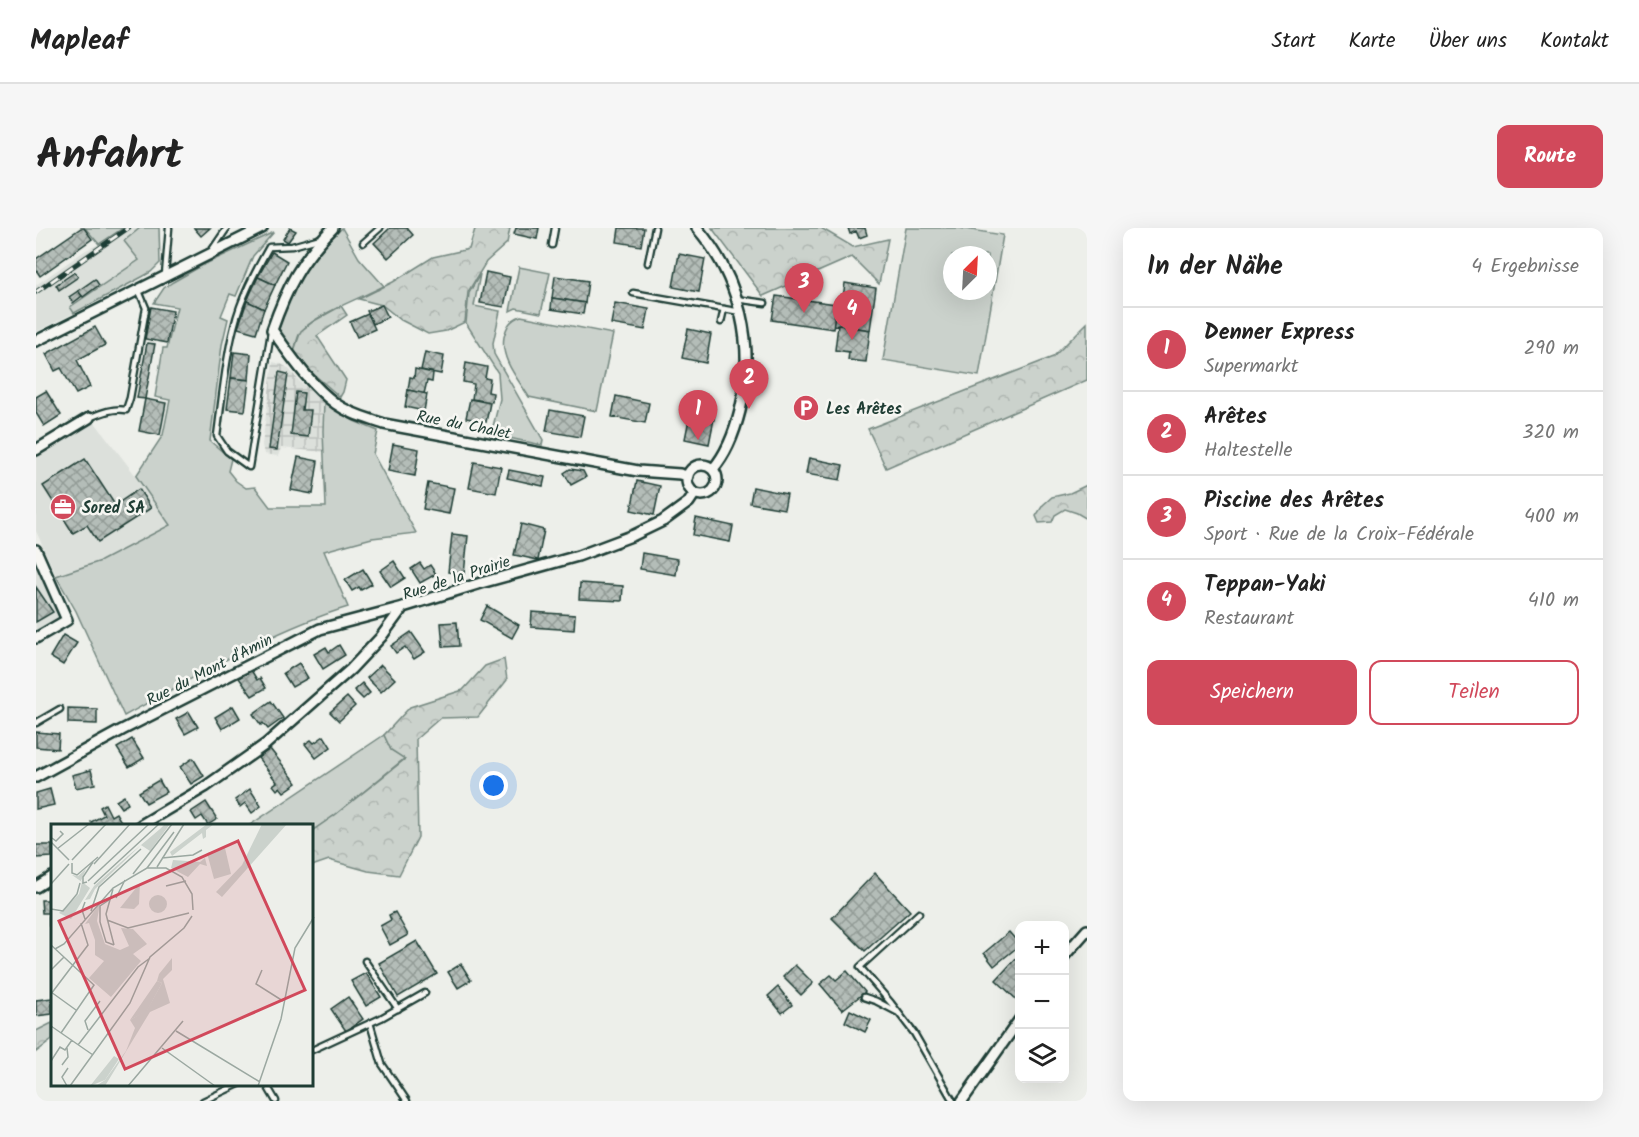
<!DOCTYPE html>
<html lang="de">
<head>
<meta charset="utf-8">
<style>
	:root { --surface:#fff; --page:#f6f6f6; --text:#222; --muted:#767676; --line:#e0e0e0; --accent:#d1495b }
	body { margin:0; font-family:Kalam,sans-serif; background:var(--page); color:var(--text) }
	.controls { position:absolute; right:18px; bottom:18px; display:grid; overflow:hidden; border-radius:12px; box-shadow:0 6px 24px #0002 }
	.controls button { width:54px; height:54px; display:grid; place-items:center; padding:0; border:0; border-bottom:2px solid var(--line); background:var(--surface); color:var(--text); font:30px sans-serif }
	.compass { position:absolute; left:907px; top:18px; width:54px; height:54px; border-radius:50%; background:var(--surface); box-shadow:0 6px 24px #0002; rotate:24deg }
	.you { position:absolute; left:458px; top:558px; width:21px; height:21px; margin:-15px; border:4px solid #fff; border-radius:50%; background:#1a73e8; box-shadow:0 0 0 9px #1a73e833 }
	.badge { display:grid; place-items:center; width:39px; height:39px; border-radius:50%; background:var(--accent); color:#fff; font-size:20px; font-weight:700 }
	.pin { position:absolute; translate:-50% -50px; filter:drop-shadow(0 2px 3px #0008) }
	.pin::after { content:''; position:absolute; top:32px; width:21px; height:18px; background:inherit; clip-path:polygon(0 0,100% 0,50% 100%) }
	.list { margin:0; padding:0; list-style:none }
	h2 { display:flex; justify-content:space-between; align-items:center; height:78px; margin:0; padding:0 24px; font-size:26px }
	h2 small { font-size:20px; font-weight:400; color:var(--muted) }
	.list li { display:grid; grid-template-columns:39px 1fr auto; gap:18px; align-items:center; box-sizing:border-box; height:84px; padding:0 24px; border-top:2px solid var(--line) }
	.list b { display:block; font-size:22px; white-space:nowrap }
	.list p { margin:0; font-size:20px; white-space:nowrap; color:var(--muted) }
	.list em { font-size:20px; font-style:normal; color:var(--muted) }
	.actions { display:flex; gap:12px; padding:18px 24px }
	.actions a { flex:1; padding:14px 0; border:2px solid var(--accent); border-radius:12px; text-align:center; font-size:21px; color:var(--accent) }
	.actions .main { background:var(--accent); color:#fff }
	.icon { flex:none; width:33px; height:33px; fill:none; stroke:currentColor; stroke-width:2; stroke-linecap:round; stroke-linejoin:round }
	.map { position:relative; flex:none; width:1051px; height:873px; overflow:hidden; border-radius:12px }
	header { display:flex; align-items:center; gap:36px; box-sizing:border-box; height:84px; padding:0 30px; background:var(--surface); border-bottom:2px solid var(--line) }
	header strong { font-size:28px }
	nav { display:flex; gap:33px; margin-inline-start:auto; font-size:21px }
	.intro { display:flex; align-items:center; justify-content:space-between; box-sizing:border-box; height:144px; padding:0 36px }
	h1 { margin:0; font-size:42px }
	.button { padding:15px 27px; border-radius:12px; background:var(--accent); color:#fff; font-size:21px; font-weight:700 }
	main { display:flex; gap:36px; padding:0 36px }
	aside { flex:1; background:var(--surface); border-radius:12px; box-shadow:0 6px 24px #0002 }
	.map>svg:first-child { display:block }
</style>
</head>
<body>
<header>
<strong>Mapleaf</strong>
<nav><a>Start</a><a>Karte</a><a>Über uns</a><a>Kontakt</a></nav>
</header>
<div class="intro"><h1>Anfahrt</h1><a class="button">Route</a></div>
<main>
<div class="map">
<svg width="1051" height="873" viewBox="0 0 1051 873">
	<defs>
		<pattern id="industrial-grid" width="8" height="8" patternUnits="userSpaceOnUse" patternTransform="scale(1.5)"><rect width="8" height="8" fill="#dce0db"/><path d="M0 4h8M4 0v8" fill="none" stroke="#bcc1bd"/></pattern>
		<pattern id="forest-crowns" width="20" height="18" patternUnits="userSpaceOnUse" patternTransform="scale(1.5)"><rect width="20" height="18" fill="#cbd2cc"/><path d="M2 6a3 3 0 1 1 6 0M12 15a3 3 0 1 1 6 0" fill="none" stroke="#aeb5b0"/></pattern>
		<pattern id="building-cross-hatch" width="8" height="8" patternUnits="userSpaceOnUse" patternTransform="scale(1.5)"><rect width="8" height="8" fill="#b4bdb8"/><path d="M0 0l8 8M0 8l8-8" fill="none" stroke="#929b96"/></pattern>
	</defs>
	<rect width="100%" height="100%" fill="#edefea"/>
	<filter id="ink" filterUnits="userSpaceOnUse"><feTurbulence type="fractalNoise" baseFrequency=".0167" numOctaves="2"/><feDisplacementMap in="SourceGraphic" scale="12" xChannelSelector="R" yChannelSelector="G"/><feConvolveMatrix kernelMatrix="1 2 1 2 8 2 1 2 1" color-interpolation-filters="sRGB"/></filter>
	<g filter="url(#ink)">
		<g fill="#dce0db">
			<path d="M87,0h17l-15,13 14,18 -69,48 4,6 -38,19v-47l50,-35 13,-6z"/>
			<path d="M57,192l43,56 35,49 -70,36 -45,15 -20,-45v-78l53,-32z"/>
			<path d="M0,322l31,70 -31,18z"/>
		</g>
		<path fill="url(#industrial-grid)" d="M237,134l8,2 7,4 13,15 23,19v50l-43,-4 -3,8 -14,-2 -2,-9z"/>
		<g fill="#cbd2cc" stroke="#758880" stroke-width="1.5" fill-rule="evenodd">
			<path d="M49,0h38l-24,16z"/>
			<path d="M104,0h19l1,35 -9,9 -9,5 -68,36 -4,-6 69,-47 -15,-19z"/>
			<path d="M306,0l17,30 25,28c-19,10 -73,30 -84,47 -3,5 -4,12 -6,18l-16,-20c4,-10 7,-22 11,-31 13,-28 31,-51 53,-72z"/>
			<path d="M870,0h53l44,7 -24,141 -96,-16zM916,27h36v36h-36z"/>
			<path d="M238,4l-21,24 -17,40 -6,-2 -9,22 7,3 -6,26 -12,96 21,18 -3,12 8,10 10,7 9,-1 15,20h56l-3,-76 1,-29 30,19 24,10 -5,23 43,79 -44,5 -48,13 24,56c-79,24 -152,70 -224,109l-48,-105 -20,-35 45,-15 69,-36 -34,-49 27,-41 7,-35 -15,-3 8,-49h4l10,-41 -23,-4 10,-15 9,-6 30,-17z"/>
			<path d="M483,39l31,6 -9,40 -25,-5 -6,3z"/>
			<path d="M444,46l-6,32 26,5 -7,32 1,11 49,86 -1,5 -51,-11 9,-35 -2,-26 -32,-50 3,-30z"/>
			<path d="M485,88l92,18 -16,77 -68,-14c-11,-18 -29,-38 -25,-60 3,-12 6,-17 17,-21z"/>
			<path d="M348,507l7,15 14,8 -70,57 -23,16v-6h-62z"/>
		</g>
		<g fill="url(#forest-crowns)" stroke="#758880" stroke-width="1.5">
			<path d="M442,0h32l-3,15 -21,19 -18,30 -3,30 -19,9 -18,3 -27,-14 -19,-15 -23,-6 34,-17 40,-25 36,-8 6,-20z"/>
			<path d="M676,0h109l32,19 35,-8 -9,45 -27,-27 -89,39z"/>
			<path d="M305,78l6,9 -30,21 29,44 -3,12 -3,5 -30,-26 -16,-20 7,-20 13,-10z"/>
			<path d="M1051,95v57l-201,88 -18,-39 185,-72z"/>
			<path d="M1051,257v34l-10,-6 -12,-4 -10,6 -3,7 -13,1 -3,-7 7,-11 9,-8 18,-4z"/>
			<path d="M468,431l3,21 -29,37 -38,1 -24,21 2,98 -19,38 -31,-4 -39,-11 -17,6v-35l23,-16 70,-56 -14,-9 -7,-15 26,-28 53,-17 22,-24z"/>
			<path d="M16,795v17l-16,12v-21z"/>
		</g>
		<g fill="url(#building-cross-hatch)" stroke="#1f3d34" stroke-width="1.5">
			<path d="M45,0h3l8,11 -52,37 -4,-6v-11z"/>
			<path d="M158,0h16l-9,8z"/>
			<path d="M254,0l6,3 -8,11 -5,-3z"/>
			<path d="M354,0h17l6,7 -25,23 -14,-15z"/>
			<path d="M480,0h23l-2,11 -23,-5z"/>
			<path d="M583,0h25l-3,18 -24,-4z"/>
			<path d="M812,0h17l2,7 -8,3 -3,-7 -6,3z"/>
			<path d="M236,24l15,9 -12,24 -17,-8z"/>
			<path d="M643,26l26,5 -6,33 -26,-5z"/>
			<path d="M39,44l3,5 -19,13 -3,-5z"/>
			<path d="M450,44l24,5 -6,30 -24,-4z"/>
			<path d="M519,48l33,5 -3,22 -33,-5z"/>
			<path d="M222,49l17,8 -11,24 -17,-8z"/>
			<path d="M59,51l4,6 -16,12 -5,-6z"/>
			<path d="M809,55l31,5 -6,42 -37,-5 3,-19h6z"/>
			<path d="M42,63l4,5 -9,7 -4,-6z"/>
			<path d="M740,68l60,8 -3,25 -61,-9z"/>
			<path d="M516,70l33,5 -2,11 -32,-5z"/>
			<path d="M211,73l17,8 -8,24 -18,-5z"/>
			<path d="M579,75l34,6 -4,21 -34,-6z"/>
			<path d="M346,77l6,12 -15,7 -6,-13z"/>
			<path d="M115,79l22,4 -6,32 -22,-4z"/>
			<path d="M332,86l7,15 -18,8 -7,-15z"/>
			<path d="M802,97l32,5 -4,32 -18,-2 1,-8 -14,-2z"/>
			<path d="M59,99l10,18 -28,15 13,27 -14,7 -15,-26 -6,3 -9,-17z"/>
			<path d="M652,101l23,5 -5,29 -24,-5z"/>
			<path d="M111,115l8,1 -10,55 -8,-1z"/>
			<path d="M198,124l17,2 -2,26 -18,-2z"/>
			<path d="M389,124l19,4 -3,18 -20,-4z"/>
			<path d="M430,135l21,4 -2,11 5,1 -2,13 5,1 -1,9 -20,-3 2,-15 -11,-2z"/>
			<path d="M379,141l18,4 -1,9 -5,-1 -3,13 -16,-4 2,-13 4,1z"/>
			<path d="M243,144l9,2 -11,76 -8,-1z"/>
			<path d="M195,150l18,2 -4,31 -18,-2z"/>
			<path d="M372,162l19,4 -3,17 -19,-4z"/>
			<path d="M10,163l15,24 -17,11 -8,-13v-16z"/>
			<path d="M260,164l8,1 -2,17h9l-3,27 -17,-2z"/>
			<path d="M580,168l33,7 -4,20 -33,-6z"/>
			<path d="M109,171l21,4 -6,32 -21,-4z"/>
			<path d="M434,171l20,4 -4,19 -20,-4z"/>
			<path d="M655,181l24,5 -6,30 -24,-5z"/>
			<path d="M514,182l34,6 -4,21 -34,-6z"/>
			<path d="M357,216l26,5 -4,27 -27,-5z"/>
			<path d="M262,229l20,4 -5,33 -22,-4z"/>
			<path d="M773,230l34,7 -3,15 -34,-6z"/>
			<path d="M49,231l30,46 24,-16 12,19 -53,34 -11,-17 -14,8 -30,-47z"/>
			<path d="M438,234l27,5 -5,26 -27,-5z"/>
			<path d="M534,241l13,2 3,6 -15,8 -7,-12z"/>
			<path d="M473,242l36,7 -2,9 -36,-8z"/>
			<path d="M601,253l23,5 -6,29 -23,-5z"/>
			<path d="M392,255l26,5 -5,26 -26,-5z"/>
			<path d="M717,259l34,7 -3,15 -34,-6z"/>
			<path d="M660,290l37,8 -3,16 -37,-7z"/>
			<path d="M485,296l23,6 -6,30 -24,-5z"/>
			<path d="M416,306l16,2 -4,38 -16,-2z"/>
			<path d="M606,325l36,6 -2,16 -36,-6z"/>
			<path d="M358,333l11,17 -14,9 -11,-16z"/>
			<path d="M384,335l4,6 6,-4 6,9 -16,9 -9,-14z"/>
			<path d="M327,341l9,15 -11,6 -2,-3 -7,4 -7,-11z"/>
			<path d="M544,355l43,3 -1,15 -43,-2z"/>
			<path d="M0,359l17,25 -17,10z"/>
			<path d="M451,378l32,19 -7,13 -32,-18z"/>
			<path d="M496,384l43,3 -1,15 -43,-3z"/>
			<path d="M421,394l2,24 -16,1 -2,-24z"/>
			<path d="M375,404l14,20 -11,7 -9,-12 -9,6 -5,-7z"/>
			<path d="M27,407l14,8 -14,22 -13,-8z"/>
			<path d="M303,417l6,10 -22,14 -9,-15 12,-7 3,5z"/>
			<path d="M263,435l9,15 -16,9 -9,-14z"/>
			<path d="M345,437l14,14 -14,13 -14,-14z"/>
			<path d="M215,442l6,10 3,-2 6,10 -14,8 -13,-18z"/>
			<path d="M326,455l8,10 -7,6 -9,-9z"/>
			<path d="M311,469l8,9 -16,15 -9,-9z"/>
			<path d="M235,473l12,17 -15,11 -5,-6 -2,2 -8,-11z"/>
			<path d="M197,478l7,12 -18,11 -7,-12z"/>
			<path d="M32,480l29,1v15l-29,-1z"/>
			<path d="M153,484l9,15 -13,7 -9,-15z"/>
			<path d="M0,504l23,2 -1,15 -22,-2z"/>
			<path d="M288,508l7,11 -15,11 -11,-14 6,-4 3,3z"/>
			<path d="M96,511l12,19 -15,9 -12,-19z"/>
			<path d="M234,521l27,34 -13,9 -4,-5 -3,3 -4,-5 4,-3 -19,-24z"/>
			<path d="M157,530l11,18 -13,8 -11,-17z"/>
			<path d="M55,542l4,14 -19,4 -4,-13z"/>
			<path d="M123,552l7,12 -20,11 -7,-11z"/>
			<path d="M14,561l4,16 -18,4v-16z"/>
			<path d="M214,561l11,17 -9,7 -7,-10 -5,4 -5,-7z"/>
			<path d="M88,568l4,8 -7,4 -5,-7z"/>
			<path d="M170,574l11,17 -9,6 -6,-9 -6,4 -5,-8z"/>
			<path d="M69,576l6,12 5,-3 7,12h-30l-2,-3 13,-7 -4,-8z"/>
			<path d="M0,617h16v12l-16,1z"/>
			<path d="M839,645l35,38 -45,40 -33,-33z"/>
			<path d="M5,672h11v26h-3v-13h-7z"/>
			<path d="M359,684l13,23 -18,10 -10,-19 11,-6 -2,-5z"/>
			<path d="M973,704l11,13 -26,21 -10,-13z"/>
			<path d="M381,713l20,33 -39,23 -19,-34z"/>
			<path d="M982,728l2,2v38l-4,3 -20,-19z"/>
			<path d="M425,736l10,16 -13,8 -10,-16z"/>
			<path d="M759,737l18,18 -12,12 -18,-18z"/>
			<path d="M811,743l18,21 -23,18 -22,-26 11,-9 5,5z"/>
			<path d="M330,745l15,24 -15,9 -15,-25z"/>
			<path d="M742,759l14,18 -10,8 -14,-17z"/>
			<path d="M312,769l15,22 -17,12 -15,-22z"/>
			<path d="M16,770v16l-16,2v-16z"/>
			<path d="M814,782l21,10 -6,12 -20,-10z"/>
		</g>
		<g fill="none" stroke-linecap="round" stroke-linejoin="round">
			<g stroke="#1f3d34" stroke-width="9">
				<g id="service">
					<path d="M327,15l17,-15"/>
					<path d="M516,17l3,-17"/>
					<path d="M176,22l15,-22"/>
					<path d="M612,35l7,-35"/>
					<path d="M129,48l4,-48"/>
					<path d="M597,65l108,19"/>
					<path d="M700,71l29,4"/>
					<path d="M685,94l3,-13"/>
					<path d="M235,104l-22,135 -22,-16 -10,-15c5,-36 8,-74 17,-109 7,-29 21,-55 35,-80l23,-1 29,-8"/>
					<path d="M53,190c12,-5 23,-10 37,-8l4,-12 16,-90 -7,-17"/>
					<path d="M0,495l24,-14"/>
					<path d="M883,685l-59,54 31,36 23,30 39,68"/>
					<path d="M329,733l33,48"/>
					<path d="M828,769l12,4 21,11"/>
					<path d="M334,795l12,41 25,37"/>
					<path d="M276,822l69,-32 44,-25"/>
					<path d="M230,856l10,17"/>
					<path d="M167,873l36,-17"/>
				</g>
			</g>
			<g stroke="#1f3d34" stroke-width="14">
				<g id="minor">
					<path d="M297,0c-32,32 -46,59 -61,102 19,26 37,54 64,74 14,10 31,14 48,20l254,47 42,3 8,2"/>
					<path d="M661,0c43,50 59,118 43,183 -5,20 -13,42 -27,58"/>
					<path d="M0,113l226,-113"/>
					<path d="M0,222l53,-32"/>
					<circle cx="666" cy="252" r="15"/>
					<path d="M0,322l31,70 -31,18"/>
					<path d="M0,549l86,-47 198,-101 83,-22"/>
					<path d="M105,597l64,-38 61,-43 85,-75 30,-32 22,-30 78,-24 97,-27 56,-21 29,-14 26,-19 6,-9"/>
					<path d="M0,659l16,-10"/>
					<path d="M1028,728l23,-26"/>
					<path d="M926,873l58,-82"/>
				</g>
			</g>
			<use href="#service" stroke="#f6f6f2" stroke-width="4.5"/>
			<use href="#minor" stroke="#f6f6f2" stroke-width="9"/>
			<g stroke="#1f3d34" stroke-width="5">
				<path id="rail" d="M0,64l92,-64"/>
			</g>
			<use href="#rail" stroke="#f6f6f2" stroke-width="3" stroke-dasharray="9" stroke-linecap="butt"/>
		</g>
	</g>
	<defs>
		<g id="parking-disc" transform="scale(1.35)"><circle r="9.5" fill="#d1495b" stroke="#f6f6f2"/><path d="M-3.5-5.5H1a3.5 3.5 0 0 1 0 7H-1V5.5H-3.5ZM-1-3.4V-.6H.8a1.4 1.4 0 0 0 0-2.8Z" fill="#fff"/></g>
		<g id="office-disc" transform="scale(1.35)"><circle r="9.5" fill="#d1495b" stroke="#f6f6f2"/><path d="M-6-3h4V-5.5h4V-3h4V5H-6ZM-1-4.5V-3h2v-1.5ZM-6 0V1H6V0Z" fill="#fff"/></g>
	</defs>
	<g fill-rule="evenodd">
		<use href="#parking-disc" x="770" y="180"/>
		<use href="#office-disc" x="27" y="279"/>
	</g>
	<g text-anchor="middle" stroke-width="5" stroke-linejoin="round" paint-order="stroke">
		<g font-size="16" font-weight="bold" fill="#1f3d34" stroke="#f6f6f2" text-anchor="start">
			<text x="790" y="186">Les Arêtes</text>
			<text x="46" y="285">Sored SA</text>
		</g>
		<g font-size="16" fill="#1f3d34" stroke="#f6f6f2">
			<text transform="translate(428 196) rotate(11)" y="6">Rue du Chalet</text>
			<text transform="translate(420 349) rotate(-18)" y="6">Rue de la Prairie</text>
			<text transform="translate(173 441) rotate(-27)" y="6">Rue du Mont d'Amin</text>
		</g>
	</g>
	<g transform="translate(15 596)">
		<rect width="262" height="262" fill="#edefea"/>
		<path d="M114,0h5l-20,27 -9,-6 -46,44 -5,10 -5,1 9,-14 35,-31 18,-15 13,-11zM174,24l6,26 -17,5 -7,-26zM35,45l-5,12 9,7 -19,31 -12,-6 20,-19 3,-12 -10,-7 6,1zM98 80a9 9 0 1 1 18 0a9 9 0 1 1-18 0ZM49,79l-3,18 8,23 15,6 9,-4 -8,-18 12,1 14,15 -14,10 8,7 -30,36 -22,-19 15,-17 -9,-6v-15l-6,-17 -4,1zM106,157l5,2 -15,28 -17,9zM63,232l5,3 -14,21 -15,6z" fill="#cbd2cc"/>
		<path d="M156,0h7l-8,6v7l-3,2 -1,-6 -30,23 -2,-4zM211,0h25l-65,73 -6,-5 26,-27zM154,34l2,8 -7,-2 -12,13 -17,-9 2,-8 27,2zM89,59l-1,21 -5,5 -14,-1zM121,134v12l-9,9 7,24 -20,9 -45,74h-9l9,-6 21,-29 9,-23 -5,-8 17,-10 15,-27 -5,-2 2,-7z" fill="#cbd2cc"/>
		<path fill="none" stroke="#9ba8a1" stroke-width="1.5" d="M1,14l4,3 7,-7 -3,-3M0,18l18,18M6,25l32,-25M111,34l31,-3 9,-5M21,36l34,-36M21,39v10l5,2 21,-18M43,40l36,-40M106,43l27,-43M96,44l27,-36M82,50l39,-50M37,57l61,-57M36,58l-4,1v-6l10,-15M0,60l18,-20M43,60l65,-60M115,62l20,-5M62,65l-7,25 8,31M65,74l9,-18M58,76l-9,6v16l6,20 8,3M0,85l12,2 14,-17 3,-11M40,87l8,-24 42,-38M34,95l-3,-9 3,-8M56,96l21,8 61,-15M0,121l43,40 -33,48M4,125l9,-5 49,-56 34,-20h19l16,9 10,17 1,16M0,146l13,-13M211,146l-6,14 27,17M0,168l25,18M0,170l37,-49 -7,-22M0,202l42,29M37,206l-3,-9 15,-20M125,207l84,51M27,221l60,-78 12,-9M111,224l53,38M0,237l9,-14 5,3 7,-10M11,241l6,-8 -1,-9M16,262l-5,-9 6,-9M19,262l60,-83 20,-46 34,-29 8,-12M77,262l55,-65M207,262l23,-67 14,-71 19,-31"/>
		<path fill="#d1495b" fill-opacity="0.15" stroke="#d1495b" stroke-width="3" d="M187,17l67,149 -180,79 -66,-148z"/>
		<rect width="262" height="262" fill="none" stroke="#1f3d34" stroke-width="3"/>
	</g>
</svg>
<div class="controls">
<button>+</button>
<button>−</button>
<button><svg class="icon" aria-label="layers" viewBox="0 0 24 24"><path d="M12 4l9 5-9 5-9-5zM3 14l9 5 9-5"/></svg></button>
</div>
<svg class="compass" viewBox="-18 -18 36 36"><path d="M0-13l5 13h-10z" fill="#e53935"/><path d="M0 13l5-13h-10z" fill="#767676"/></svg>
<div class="you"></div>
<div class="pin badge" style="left:662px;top:212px">1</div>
<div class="pin badge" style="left:713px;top:181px">2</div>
<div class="pin badge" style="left:768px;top:85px">3</div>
<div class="pin badge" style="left:816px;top:112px">4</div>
</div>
<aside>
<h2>In der Nähe<small>4 Ergebnisse</small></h2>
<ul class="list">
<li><span class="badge">1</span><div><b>Denner Express</b><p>Supermarkt</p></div><em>290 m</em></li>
<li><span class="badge">2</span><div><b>Arêtes</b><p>Haltestelle</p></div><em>320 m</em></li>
<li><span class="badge">3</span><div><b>Piscine des Arêtes</b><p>Sport · Rue de la Croix-Fédérale</p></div><em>400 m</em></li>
<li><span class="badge">4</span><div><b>Teppan-Yaki</b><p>Restaurant</p></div><em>410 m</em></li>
</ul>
<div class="actions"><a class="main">Speichern</a><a>Teilen</a></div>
</aside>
</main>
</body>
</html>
